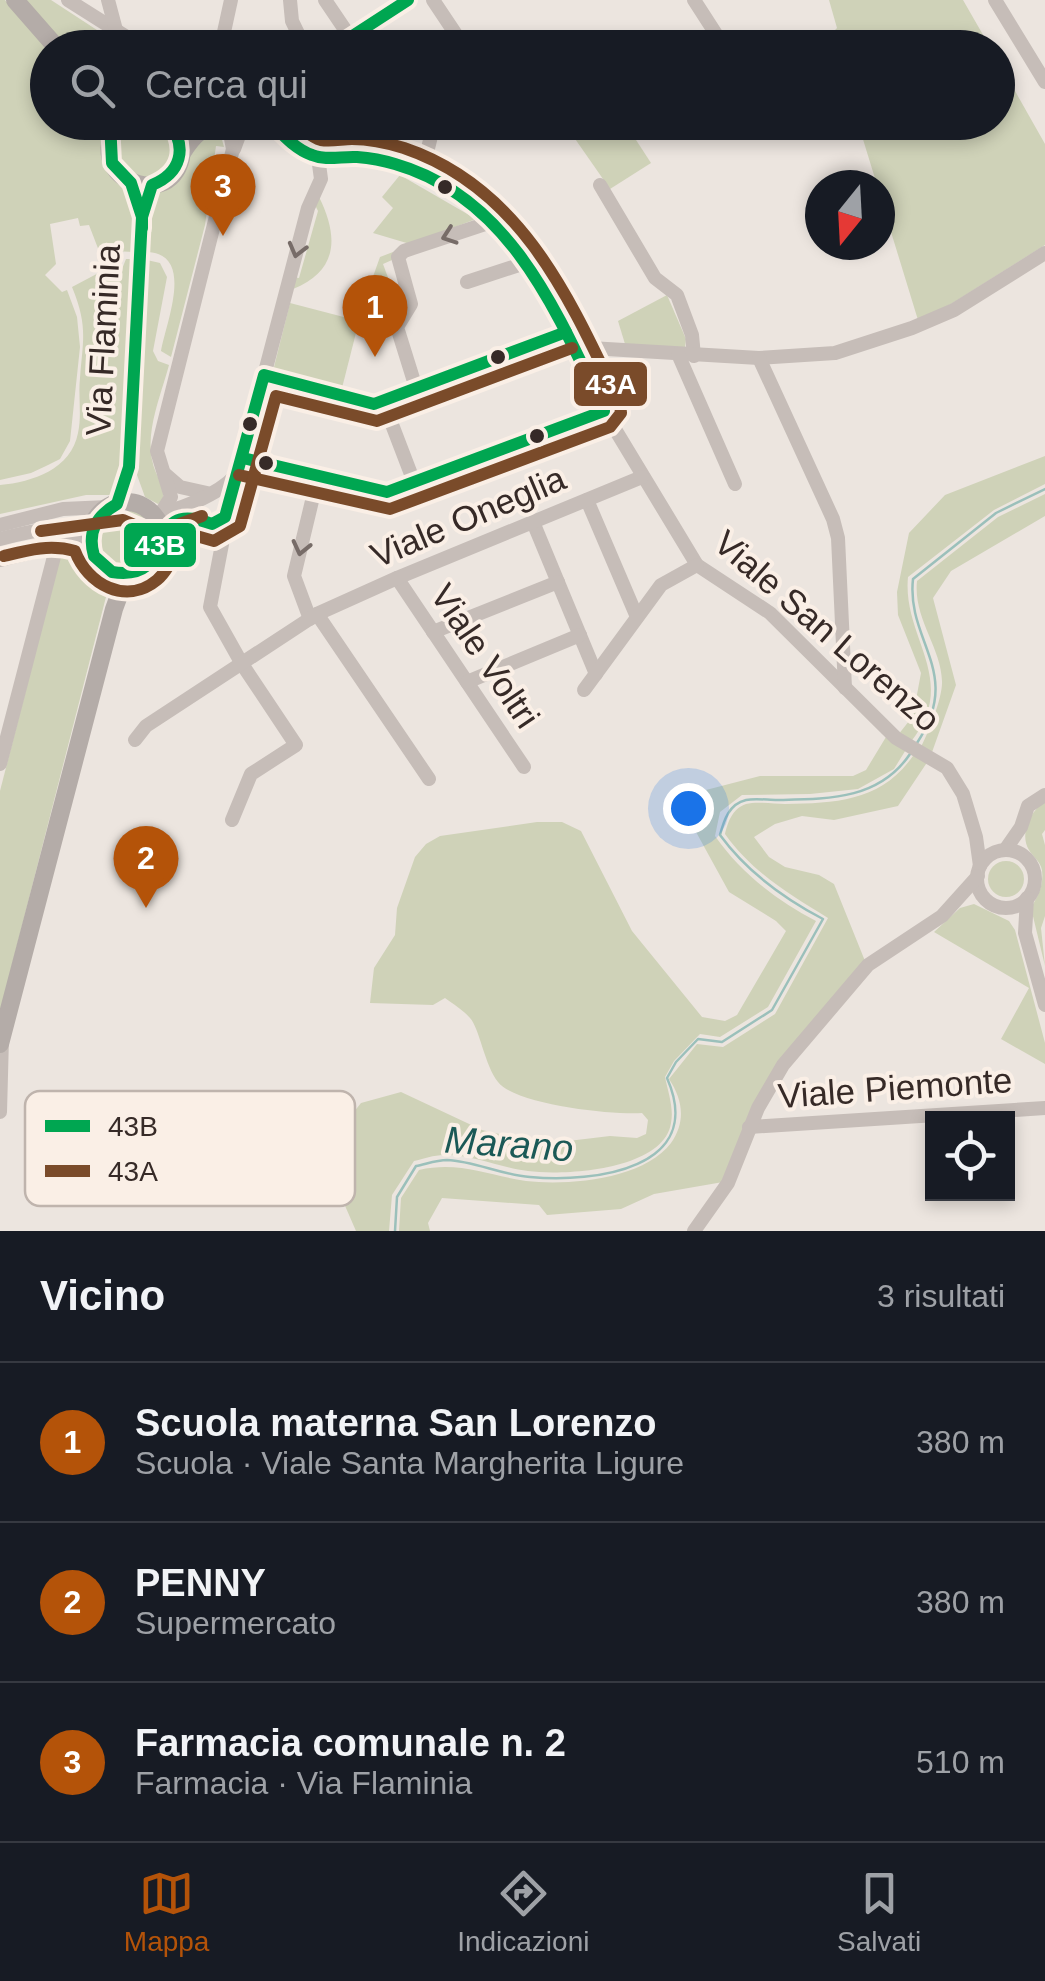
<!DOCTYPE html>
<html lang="it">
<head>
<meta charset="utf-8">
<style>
	:root { --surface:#171b24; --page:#242831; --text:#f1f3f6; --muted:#9ea1a6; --line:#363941; --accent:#b45309 }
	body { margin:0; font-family:Arial,sans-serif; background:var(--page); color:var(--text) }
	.controls { position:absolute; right:30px; bottom:30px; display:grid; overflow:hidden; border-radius:0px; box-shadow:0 5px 15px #0003 }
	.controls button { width:90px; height:90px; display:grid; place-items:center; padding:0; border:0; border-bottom:2px solid var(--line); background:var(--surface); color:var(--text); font:50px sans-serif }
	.compass { position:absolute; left:805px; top:170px; width:90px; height:90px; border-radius:50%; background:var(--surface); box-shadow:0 5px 15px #0003; rotate:198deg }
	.you { position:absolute; left:688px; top:808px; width:35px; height:35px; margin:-25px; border:8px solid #fff; border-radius:50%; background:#1a73e8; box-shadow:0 0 0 15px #1a73e833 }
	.badge { display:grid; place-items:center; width:65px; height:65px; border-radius:50%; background:var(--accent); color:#fff; font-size:32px; font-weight:700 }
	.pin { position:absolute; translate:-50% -82px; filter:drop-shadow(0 2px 5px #0008) }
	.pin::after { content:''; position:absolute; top:52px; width:35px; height:30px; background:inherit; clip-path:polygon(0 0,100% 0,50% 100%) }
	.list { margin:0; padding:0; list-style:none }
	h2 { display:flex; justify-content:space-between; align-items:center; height:130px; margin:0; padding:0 40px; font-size:42px }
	h2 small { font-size:32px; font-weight:400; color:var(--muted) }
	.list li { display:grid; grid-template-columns:65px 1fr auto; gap:30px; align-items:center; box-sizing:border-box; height:160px; padding:0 40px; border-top:2px solid var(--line) }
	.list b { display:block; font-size:38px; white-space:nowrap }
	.list p { margin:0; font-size:32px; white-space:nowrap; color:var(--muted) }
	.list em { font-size:32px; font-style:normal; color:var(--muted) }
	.icon { flex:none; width:55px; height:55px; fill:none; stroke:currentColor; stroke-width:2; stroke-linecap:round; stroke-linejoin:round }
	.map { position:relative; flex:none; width:1045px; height:1231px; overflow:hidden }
	.search { position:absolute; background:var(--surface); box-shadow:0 5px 15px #0003; left:30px; right:30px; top:30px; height:110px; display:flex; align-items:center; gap:25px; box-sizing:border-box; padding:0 35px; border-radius:55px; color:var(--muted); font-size:38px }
	.sheet { height:610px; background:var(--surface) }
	nav { display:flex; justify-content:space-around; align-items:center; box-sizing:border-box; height:140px; border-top:2px solid var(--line); background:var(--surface); font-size:28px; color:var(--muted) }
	nav a { display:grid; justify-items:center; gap:5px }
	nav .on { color:var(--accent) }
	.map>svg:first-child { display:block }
</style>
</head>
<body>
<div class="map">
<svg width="1045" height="1231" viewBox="0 0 1045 1231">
	<rect width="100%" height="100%" fill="#ece5df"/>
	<g fill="#cfd2b8">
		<path d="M0,0h5l42,49 1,73 57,1 10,56 12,12 6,17v44l-18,-1v17l7,1 4,-10h5l-9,201 -10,35h-26l-86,19v-29c33,-3 71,-16 78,-52 4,-18 0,-37 2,-55 3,-39 8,-52 -8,-91l34,-18 -17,-44 -9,1 -2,-8 -28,6 6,40 -11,11 17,17 5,-2 10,27 3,30 -10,94 -10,18 -14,7 -15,7 -31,7z"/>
		<path d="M26,0h25l72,47h-57z"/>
		<path d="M829,0h134l27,47h-154l-4,-14 5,-5z"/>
		<path d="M998,61l47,83v101l-94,59 -33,16 -38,-124v-11h-3l-19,-62 140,-1z"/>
		<circle cx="146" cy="149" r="28"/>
		<path d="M564,123h61l26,40 -41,26z"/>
		<path d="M213,132l8,4 3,11 -8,-1 -11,79 -34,132 -10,-6c5,-29 34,-96 -13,-99 1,-15 0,-33 5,-48 8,-28 38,-55 60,-72z"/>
		<path d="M400,175l76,44 -66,25 -37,-11 20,-25 -11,-11z"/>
		<path d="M319,197c20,40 19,74 -26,92v-12l6,1 19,-67 -4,-8z"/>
		<path d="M393,252l-1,8 -9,4 14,38 -10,16 -16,-14 -1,-19 10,-28z"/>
		<path d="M147,260l13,3 7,14 -14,74 5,10 11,4c-11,41 -33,85 -4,123l-3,14 -4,2 -13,-7 -8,-22z"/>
		<path d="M667,295l19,44 -1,9 -60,-4 -7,-23z"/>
		<path d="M290,303l69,18 -17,67 -69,-17z"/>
		<path d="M1045,456v28l-51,26 -86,67c-6,62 53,103 2,166l-12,-8 15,-19 8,-43 -23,-58 -1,-23 12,-59 36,-38z"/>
		<path d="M1045,494v22l-94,55 -18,27 23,87 -25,70 -11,-6c8,-15 23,-52 22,-68 -1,-34 -29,-63 -25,-100l81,-64z"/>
		<circle cx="126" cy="538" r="28"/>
		<path d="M76,547c15,10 26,29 31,46l-107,419v-221l62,-242z"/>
		<path d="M886,737l21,11 -13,21 -36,20 -48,5 -68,1 -22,17 -5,24c26,37 61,64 101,85l-48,86 -48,30 -20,-3 -26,27 -9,16c3,15 9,31 6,46 -7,47 -107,53 -143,48 -27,-3 -57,-17 -84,-16 -10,0 -21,4 -30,6l-22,34 -3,36h-33l-20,-46 -3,-26 8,-31 20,-25 40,-11 81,38 61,14 67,-8 27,2 9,-4 2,-14 -6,-7c-29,2 -126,-8 -144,-31 -13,-16 -19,-55 -28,-64 -7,-8 -17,-14 -25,-20l-12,7 -63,-2 4,-35 21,-33 2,-27 18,-51 11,-13 14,-8 97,-14h25l19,9 51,100 70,86 23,4 12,-6 49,-84 -10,-10 -47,-29 -39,-71 5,-23 7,-7 58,-15h93l13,-6z"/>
		<path d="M915,753l13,8 -30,45 -64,14 -32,-4 -27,8 -21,13 15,20 16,10 34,8 15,9 31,77 -86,102 -56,119 -69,12 -33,15 -74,6 -8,-10 -97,-7 -14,25 2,8h-31l2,-33 18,-28c40,-9 68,5 107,11 43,5 118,-2 145,-38 15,-21 12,-43 -2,-64l28,-35 26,3 52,-33 53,-96c-39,-24 -76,-46 -103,-84 3,-12 7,-25 21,-30 11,-3 28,0 39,0 54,-1 98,-3 130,-51z"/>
		<path d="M1045,801v29l-3,4 3,11v71l-4,12 4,38 -14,-58c7,-12 13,-23 11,-38 -2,-9 -9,-13 -13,-20 -10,-17 2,-39 16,-49z"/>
		<circle cx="1006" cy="879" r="18"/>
		<path d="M974,904l35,17 6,9 30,113v21l-44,-25 28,-51 -95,-56 26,-24z"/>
	</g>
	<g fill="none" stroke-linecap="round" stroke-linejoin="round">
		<g stroke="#9bc0bb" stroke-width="2.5">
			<path d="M917,743c47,-71 -11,-101 -4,-164l83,-66 49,-24"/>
			<path d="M395,1231l2,-34 19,-31c10,-2 21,-6 31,-6 27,1 55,15 83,17 64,6 177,-8 137,-99l9,-16 22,-23 24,3 50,-32 51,-91c-40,-21 -76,-47 -103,-84 4,-15 9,-31 26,-35 9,-2 22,0 31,0 51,-1 102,0 133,-46"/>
		</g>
		<g stroke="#c6bdb8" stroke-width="14">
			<path d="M68,0l76,48"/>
			<path d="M108,0l8,30"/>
			<path d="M290,0l2,21 13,27"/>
			<path d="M325,0l25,37"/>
			<path d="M433,0l32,48"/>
			<path d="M694,0l31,48"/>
			<path d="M995,0l50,82"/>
			<path d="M362,30l11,18"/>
			<path d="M224,32l7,-32"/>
			<path d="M269,122l40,32 9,3h42l62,16 44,26 44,38 36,54 58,120 93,154 73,48 126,125 51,30 16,26 13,43 4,29"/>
			<path d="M422,122l9,14 -9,37"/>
			<path d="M234,149l10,-27"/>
			<path d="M600,185l55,93 22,17 15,40 2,21"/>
			<path d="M467,282l61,-20"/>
			<path d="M573,347l186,11 76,-5 77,-25 42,-18 91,-57"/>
			<path d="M678,354l57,130"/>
			<path d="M759,358l74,161 5,19 7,150"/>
			<path d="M264,375l110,29 192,-72"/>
			<path d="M416,388l-19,-61 14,-23 -13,-47 6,-6 90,-30"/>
			<path d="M383,401l31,81"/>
			<path d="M243,458l144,34 217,-81"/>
			<path d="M165,474l15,13 27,6"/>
			<path d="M587,500l50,117"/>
			<path d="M151,513c24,1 69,-20 84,-37"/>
			<path d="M161,513l10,-16 -14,-46 76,-302 -5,-26"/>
			<path d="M228,513l-18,94 32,57 54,81 -45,29 -19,46"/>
			<path d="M533,522l63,152"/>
			<path d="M0,525l63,-16 45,-2"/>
			<path d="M0,539c33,-8 58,-17 90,-1"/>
			<path d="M162,539c22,-47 47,2 66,-26l80,-305 13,-29 -3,-22"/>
			<path d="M0,560l71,-17 20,4"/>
			<path d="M397,578l127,189"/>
			<path d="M317,614l112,165"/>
			<path d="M310,619l-16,-43 24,-100"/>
			<path d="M433,632l125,-50"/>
			<path d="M467,682l113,-47"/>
			<path d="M584,690l77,-105 36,-20"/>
			<path d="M135,740l11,-14 171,-112 80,-36 245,-101"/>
			<path d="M0,764l57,-219"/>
			<path d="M1005,850l16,-23 7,-21 17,-11"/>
			<circle cx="1006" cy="879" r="29"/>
			<path d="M1027,898l-2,35 20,72"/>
			<path d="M0,1112l2,-74"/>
			<path d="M749,1127l296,-19"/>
			<path d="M694,1231l34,-48 30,-75 25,-43 85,-100 74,-49 36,-40"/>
		</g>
		<g stroke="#b4aca8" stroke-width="18">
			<path d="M15,0l42,48"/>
			<path d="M333,48l75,-48"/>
			<path d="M122,122c-45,51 45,93 59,36 3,-14 -2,-25 -12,-36"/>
			<path d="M182,153c12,-19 22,-29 46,-30"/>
			<circle cx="126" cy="538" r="36"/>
			<path d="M117,504l12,-37 13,-250 10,-32"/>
			<path d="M0,1044l114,-435 7,-19 14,-17"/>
		</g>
		<g stroke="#faefe6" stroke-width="20">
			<g id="bus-1">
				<path d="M334,48l74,-48"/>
				<path d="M110,122l2,41 19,20 11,34v11"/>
				<path d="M169,122c19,26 12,51 -17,63l-10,32 -13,250 -12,37c-21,12 -30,28 -23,52l18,16c71,11 27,-76 100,-48l13,-7 39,-142 110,29 192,-72"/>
				<path d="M243,458l144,34 217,-81c-47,-99 -94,-214 -209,-247 -13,-4 -25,-6 -38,-7 -15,-1 -31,4 -45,-2 -17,-6 -30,-21 -42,-33"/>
			</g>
		</g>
		<g stroke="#faefe6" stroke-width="20">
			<g id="bus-2">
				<path d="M239,475l151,34 220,-82 11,-14 -1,-9c-50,-105 -98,-216 -216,-256 -16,-5 -35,-9 -52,-9 -10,0 -21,3 -31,1 -10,-3 -18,-11 -25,-18"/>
				<path d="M41,531l82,-11 23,10h17l39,-14"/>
				<path d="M4,556c24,-6 46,-12 71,-5 12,33 51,55 82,29 14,-12 19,-32 29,-47l28,8 26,-15 36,-130 101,25 195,-73"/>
			</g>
		</g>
		<use href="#bus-1" stroke="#00a651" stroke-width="12"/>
		<use href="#bus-2" stroke="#7a4b2a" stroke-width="12"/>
	</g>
	<defs><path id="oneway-chevron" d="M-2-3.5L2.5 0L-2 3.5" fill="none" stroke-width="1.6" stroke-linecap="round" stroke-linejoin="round" transform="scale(2.5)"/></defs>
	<g stroke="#776c68">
		<use href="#oneway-chevron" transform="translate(449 236) rotate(161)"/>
		<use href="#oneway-chevron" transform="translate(297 250) rotate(105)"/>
		<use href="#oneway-chevron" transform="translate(301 548) rotate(103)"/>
	</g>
	<g fill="#362a27" stroke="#faefe6" stroke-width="4">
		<circle cx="445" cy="187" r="9"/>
		<circle cx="498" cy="357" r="9"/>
		<circle cx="250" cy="424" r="9"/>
		<circle cx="537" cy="436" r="9"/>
		<circle cx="266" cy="463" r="9"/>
	</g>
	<g text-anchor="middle" stroke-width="8" stroke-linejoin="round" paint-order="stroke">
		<g font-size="35" fill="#362a27" stroke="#faefe6">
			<text transform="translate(103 340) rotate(-87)" y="12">Via Flaminia</text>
			<text transform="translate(468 517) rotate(-23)" y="12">Viale Oneglia</text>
			<text transform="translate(827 631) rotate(41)" y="12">Viale San Lorenzo</text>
			<text transform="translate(485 656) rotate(56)" y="12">Viale Voltri</text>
			<text transform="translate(895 1088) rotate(-4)" y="12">Viale Piemonte</text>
		</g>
		<g font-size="38" font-style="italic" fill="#1b5956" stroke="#faefe6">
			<text transform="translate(509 1144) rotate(4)" y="13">Marano</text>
		</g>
	</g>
	<rect x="25" y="1091" width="330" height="115" rx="15" fill="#faefe6" stroke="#bfb4ad" stroke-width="2.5"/>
	<rect x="45" y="1120" width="45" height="12" fill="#00a651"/>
	<rect x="45" y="1165" width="45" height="12" fill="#7a4b2a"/>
	<g font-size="28" fill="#362a27">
		<text x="108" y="1136">43B</text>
		<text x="108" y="1181">43A</text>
	</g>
	<g stroke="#faefe6" stroke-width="4">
		<rect x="572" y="360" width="77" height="48" rx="10" fill="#7a4b2a"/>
		<rect x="122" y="521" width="76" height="48" rx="10" fill="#00a651"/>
	</g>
	<g font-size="28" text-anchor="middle" font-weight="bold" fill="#fff">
		<text x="611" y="394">43A</text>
		<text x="160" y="555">43B</text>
	</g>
</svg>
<div class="controls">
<button><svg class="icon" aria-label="locate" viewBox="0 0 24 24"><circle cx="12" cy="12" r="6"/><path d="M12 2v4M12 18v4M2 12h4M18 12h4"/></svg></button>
</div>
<svg class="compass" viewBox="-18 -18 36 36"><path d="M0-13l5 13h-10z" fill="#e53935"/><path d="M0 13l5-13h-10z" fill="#9ea1a6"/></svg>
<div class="you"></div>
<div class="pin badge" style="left:375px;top:357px">1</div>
<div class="pin badge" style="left:146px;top:908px">2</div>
<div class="pin badge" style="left:223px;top:236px">3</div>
<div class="search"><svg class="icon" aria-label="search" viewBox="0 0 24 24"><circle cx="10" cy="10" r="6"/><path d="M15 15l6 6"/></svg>Cerca qui</div>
</div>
<section class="sheet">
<h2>Vicino<small>3 risultati</small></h2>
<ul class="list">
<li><span class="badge">1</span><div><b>Scuola materna San Lorenzo</b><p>Scuola · Viale Santa Margherita Ligure</p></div><em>380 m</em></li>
<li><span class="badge">2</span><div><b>PENNY</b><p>Supermercato</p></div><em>380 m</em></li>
<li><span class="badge">3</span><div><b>Farmacia comunale n. 2</b><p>Farmacia · Via Flaminia</p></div><em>510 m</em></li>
</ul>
</section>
<nav>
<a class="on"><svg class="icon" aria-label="map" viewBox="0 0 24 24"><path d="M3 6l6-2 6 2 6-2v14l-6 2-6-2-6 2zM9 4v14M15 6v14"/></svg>Mappa</a>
<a><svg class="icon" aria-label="directions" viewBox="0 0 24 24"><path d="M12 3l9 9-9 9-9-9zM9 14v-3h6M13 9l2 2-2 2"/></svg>Indicazioni</a>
<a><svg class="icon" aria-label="saved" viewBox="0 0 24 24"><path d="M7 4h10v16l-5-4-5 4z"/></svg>Salvati</a>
</nav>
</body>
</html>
